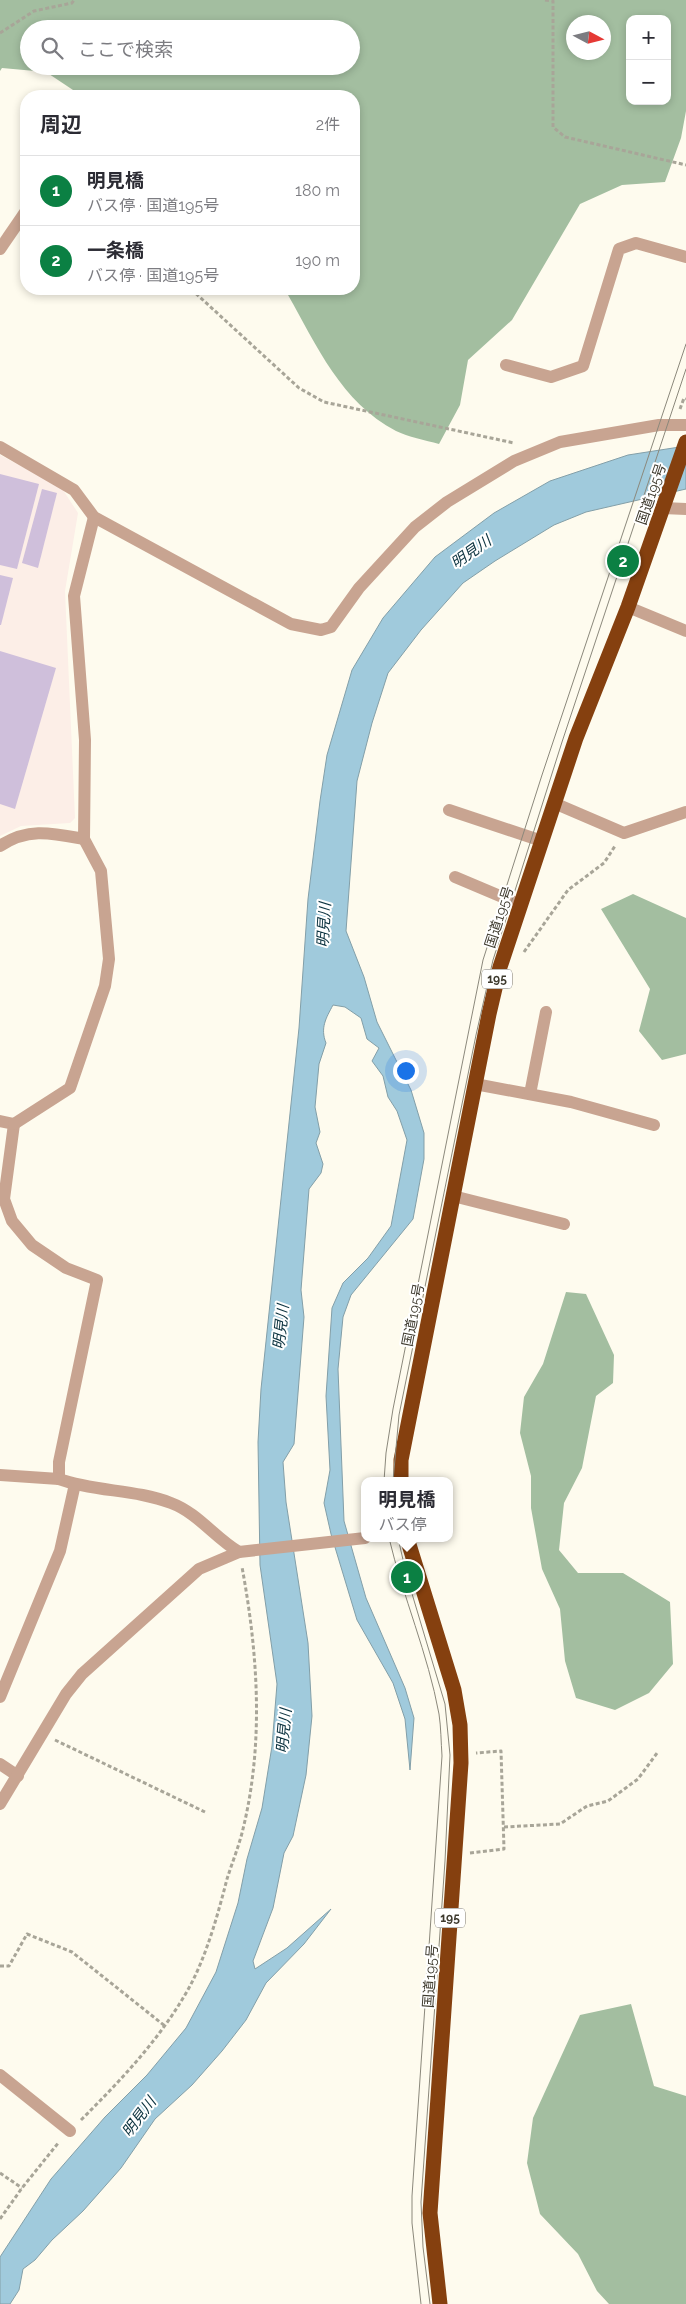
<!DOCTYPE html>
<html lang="ja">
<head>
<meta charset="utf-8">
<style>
	:root { --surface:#fff; --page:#f2f2f3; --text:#2b2b33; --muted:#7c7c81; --line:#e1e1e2; --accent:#0b8043 }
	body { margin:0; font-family:Raleway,"Noto Sans JP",sans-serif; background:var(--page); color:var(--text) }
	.controls { position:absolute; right:15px; top:15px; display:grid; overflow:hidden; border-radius:10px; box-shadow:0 2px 8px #0003 }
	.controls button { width:45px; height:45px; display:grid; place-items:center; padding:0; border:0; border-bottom:1px solid var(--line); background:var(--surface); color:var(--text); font:25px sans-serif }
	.compass { position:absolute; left:566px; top:15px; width:45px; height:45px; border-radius:50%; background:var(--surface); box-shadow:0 2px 8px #0003; rotate:97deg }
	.you { position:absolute; left:405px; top:1070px; width:18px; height:18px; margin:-12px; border:4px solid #fff; border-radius:50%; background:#1a73e8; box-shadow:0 0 0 8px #1a73e833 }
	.badge { display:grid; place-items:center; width:32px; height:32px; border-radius:50%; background:var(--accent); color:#fff; font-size:16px; font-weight:700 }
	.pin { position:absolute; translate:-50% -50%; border:2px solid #fff; box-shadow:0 1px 5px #0006 }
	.popup { position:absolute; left:361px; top:1477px; width:92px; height:65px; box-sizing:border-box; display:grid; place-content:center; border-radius:10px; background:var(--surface); filter:drop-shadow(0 1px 4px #0005); font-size:16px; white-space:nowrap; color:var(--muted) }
	.popup b { font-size:19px; color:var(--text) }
	.popup::after { content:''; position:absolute; left:50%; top:100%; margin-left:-10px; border:10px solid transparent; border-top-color:var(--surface) }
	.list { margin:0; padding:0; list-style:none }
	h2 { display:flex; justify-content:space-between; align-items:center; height:65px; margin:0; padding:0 20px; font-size:21px }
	h2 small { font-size:16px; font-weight:400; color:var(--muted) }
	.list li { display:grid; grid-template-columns:32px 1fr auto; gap:15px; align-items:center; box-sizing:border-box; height:70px; padding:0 20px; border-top:1px solid var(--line) }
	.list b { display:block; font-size:19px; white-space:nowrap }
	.list p { margin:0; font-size:16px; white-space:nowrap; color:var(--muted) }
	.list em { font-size:16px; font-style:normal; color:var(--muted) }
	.icon { flex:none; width:28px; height:28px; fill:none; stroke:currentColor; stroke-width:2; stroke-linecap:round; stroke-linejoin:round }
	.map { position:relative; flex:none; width:686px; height:2304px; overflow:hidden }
	.search { position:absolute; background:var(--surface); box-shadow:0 2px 8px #0003; left:20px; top:20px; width:340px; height:55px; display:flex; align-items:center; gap:12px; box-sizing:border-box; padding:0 18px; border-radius:28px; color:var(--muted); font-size:19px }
	.panel { position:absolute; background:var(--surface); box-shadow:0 2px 8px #0003; left:20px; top:90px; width:340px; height:205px; border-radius:20px }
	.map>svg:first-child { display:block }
</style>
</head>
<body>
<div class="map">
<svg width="686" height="2304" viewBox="0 0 686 2304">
	<rect width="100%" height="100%" fill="#fefbee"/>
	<path fill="#fceee7" d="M0,455l61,32 17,26 -13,78 10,227 -5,5 -49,3 -21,10z"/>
	<g fill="#a3bea0" fill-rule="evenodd">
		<path d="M0,0h686v111l-5,27 -16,44 -43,3 -42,19 -68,116 -44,40 -8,45 -21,39c-14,-4 -31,-7 -43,-13 -55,-29 -79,-85 -108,-136l-9,-6h75v-193h-272l-36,-24 -44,-4 -2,3zM630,19h37v82h-37zM574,22h30v30h-30zM29,29h322v37h-322z"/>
		<path d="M633,894l53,24v136l-24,6 -23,-29 11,-42 -49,-80z"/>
		<path d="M566,1292l20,2 28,61 -1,28 -17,13 -14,72 -18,35 -5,47 19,23h45l47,29 3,62 -24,29 -34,17 -39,-12 -11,-37 -5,-52 -18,-40 -11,-61v-32l-11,-43 4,-36 19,-33z"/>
		<path d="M631,2004l23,82 32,10v208h-77l-12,-13 -19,-37 -38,-40 -13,-51 6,-45 47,-103z"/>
	</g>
	<path fill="#a0cadc" stroke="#839fa8" d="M686,446v43l-100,23 -32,13 -59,36 -32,22 -42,47 -33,43 -16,50 -15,58 -11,150 18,46 13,45 34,68 13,43v26l-11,60 -62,76 -8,22 -5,52 6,152 22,77 39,90 9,30 -4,52 -5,-51 -12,-36 -36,-63 -26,-86 -7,-31 6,-33 -4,-74 6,-88 11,-25 25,-25 23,-32 16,-86 -10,-29 -9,-14 -5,-21 -11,-15 7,-13 -12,-9 -6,-21 -16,-11 -12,-2c-7,13 -13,23 -7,38l-7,21 -4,43 5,25 -4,11 7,21 -2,9 -12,16 -8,101 3,27 -10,127 -11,18 3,40 22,141 4,73 -6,59 -13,61 -9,17 -11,55 -20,53 2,8 32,-21 44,-39 -27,35 -38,39 -20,37 -24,31 -30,34 -37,34 -34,49 -38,43 -31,29 -17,20 -12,9 -4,21 -9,14h-10v-47l51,-78 54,-62 42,-42 39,-47 30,-56 22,-69 9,-44 15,-51 10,-62 5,-62 -17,-119 -2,-123 3,-53 38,-361 9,-129 12,-98 7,-46 25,-85 31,-52 52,-61 59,-44 56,-32 78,-26z"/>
	<g fill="#cfbfdb">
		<path d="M0,474l39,10 -22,85 -17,-4z"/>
		<path d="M42,489l15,4 -19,75 -16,-5z"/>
		<path d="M0,575l13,3 -12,47h-1z"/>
		<path d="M0,651l56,17 -41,141 -15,-5z"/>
	</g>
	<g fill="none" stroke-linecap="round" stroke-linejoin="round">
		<g stroke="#a8a598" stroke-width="3" stroke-dasharray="4 2.5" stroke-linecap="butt">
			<path d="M545,0l8,1v126l12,10 121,28"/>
			<path d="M0,33l34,-22 38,-8 2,-3"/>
			<path d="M191,289l108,99 25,14 190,41"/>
			<path d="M680,409l4,-11 2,1"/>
			<path d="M524,952l44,-62 36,-27 11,-17"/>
			<path d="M55,1740l150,72"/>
			<path d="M504,1827l56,-3 27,-18 21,-5 30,-22 19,-26"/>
			<path d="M470,1853l34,-4 -3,-98 -25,2"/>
			<path d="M0,1966h9l18,-32 45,18 93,74"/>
			<path d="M81,2120c41,-41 81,-83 109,-134 17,-32 28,-72 37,-107 5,-16 12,-33 16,-50 21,-86 15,-175 -1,-262"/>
			<path d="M0,2173l22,15"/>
			<path d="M0,2219l22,-31 37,-46"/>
		</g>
		<g stroke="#c8a491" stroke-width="12">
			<path d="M0,249l26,-38"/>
			<path d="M506,365l45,12 32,-11 36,-117 17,-6 50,14"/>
			<path d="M0,447l74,43 20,27 197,107 30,6 10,-3 28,-39 56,-61 32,-25 67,-41 46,-19 99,-17h27"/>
			<path d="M663,508l23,1"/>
			<path d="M628,607l58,24"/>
			<path d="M554,803l70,30 62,-21"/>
			<path d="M449,810l93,31"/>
			<path d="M0,846c28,-19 52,-13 84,-7"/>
			<path d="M455,877l66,28"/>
			<path d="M475,1084l96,18 83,23"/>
			<path d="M530,1094l16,-82"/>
			<path d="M0,1121l14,3 -10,75 8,22 20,24 34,23 31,12 -38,182v17c36,13 76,10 112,24 27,10 44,35 68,49"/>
			<path d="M14,1124l56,-36 35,-102 4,-27 -8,-88 -17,-32 1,-99 -11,-144 20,-79"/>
			<path d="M453,1196l111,28"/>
			<path d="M0,1475l59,4"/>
			<path d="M0,1697l60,-146 15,-67"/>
			<path d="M0,1764l18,12"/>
			<path d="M0,1804l66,-110 16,-20 117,-105 40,-17 126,-14"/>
			<path d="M0,2075l70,56"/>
		</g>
		<g stroke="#85400f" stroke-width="15">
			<path d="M401,1481v-21l88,-446 11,-47 76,-229 52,-131 58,-165"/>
			<path d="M407,1538l47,152 6,35 1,38 -31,450 10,91"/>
		</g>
		<g stroke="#8b887b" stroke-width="1">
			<path d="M384,1481l2,-28 7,-44 90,-449 59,-185 144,-431"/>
			<path d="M393,1481l6,-66 77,-380 17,-75 69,-218 124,-373"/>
			<path d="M389,1538c14,59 39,116 50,176 2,13 2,28 3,42l-30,440v27l9,81"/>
			<path d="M398,1538l9,39 38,127 5,51 -5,106 -24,341 2,45 7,57"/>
		</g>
	</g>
	<g text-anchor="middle" stroke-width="4" stroke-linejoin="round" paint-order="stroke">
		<g fill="#fff" stroke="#78756d" stroke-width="1">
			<rect x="482" y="969.5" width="30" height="19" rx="4"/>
			<rect x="435" y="1908.5" width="30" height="19" rx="4"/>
		</g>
		<g font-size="12" font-weight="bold" fill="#3e3a2e">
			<text x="497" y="983">195</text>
			<text x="450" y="1922">195</text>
		</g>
		<g font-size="14" fill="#3e3a2e" stroke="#fff">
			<text transform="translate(651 494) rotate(-71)" y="5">国道195号</text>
			<text transform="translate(499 917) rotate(-72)" y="5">国道195号</text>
			<text transform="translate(413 1315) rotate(-79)" y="5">国道195号</text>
			<text transform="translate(430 1976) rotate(-86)" y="5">国道195号</text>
		</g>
		<g font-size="15" font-style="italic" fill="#0b323f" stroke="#fff">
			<text transform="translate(471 552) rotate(-35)" y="5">明見川</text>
			<text transform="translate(324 925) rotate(-87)" y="5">明見川</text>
			<text transform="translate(281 1327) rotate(-84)" y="5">明見川</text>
			<text transform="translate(284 1731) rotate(-85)" y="5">明見川</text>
			<text transform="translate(139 2117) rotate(-53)" y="5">明見川</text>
		</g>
	</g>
</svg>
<div class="controls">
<button>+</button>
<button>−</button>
</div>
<svg class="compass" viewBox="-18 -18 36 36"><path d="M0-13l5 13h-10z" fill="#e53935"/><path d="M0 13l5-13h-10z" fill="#7c7c81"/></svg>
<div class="you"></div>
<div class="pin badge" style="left:407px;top:1577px">1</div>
<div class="popup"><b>明見橋</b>バス停</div>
<div class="pin badge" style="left:623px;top:561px">2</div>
<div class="search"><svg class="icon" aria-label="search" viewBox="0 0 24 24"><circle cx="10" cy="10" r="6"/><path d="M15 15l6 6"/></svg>ここで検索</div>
<section class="panel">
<h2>周辺<small>2件</small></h2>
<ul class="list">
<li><span class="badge">1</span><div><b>明見橋</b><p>バス停 · 国道195号</p></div><em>180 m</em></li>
<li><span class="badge">2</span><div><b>一条橋</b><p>バス停 · 国道195号</p></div><em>190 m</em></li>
</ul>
</section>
</div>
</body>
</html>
